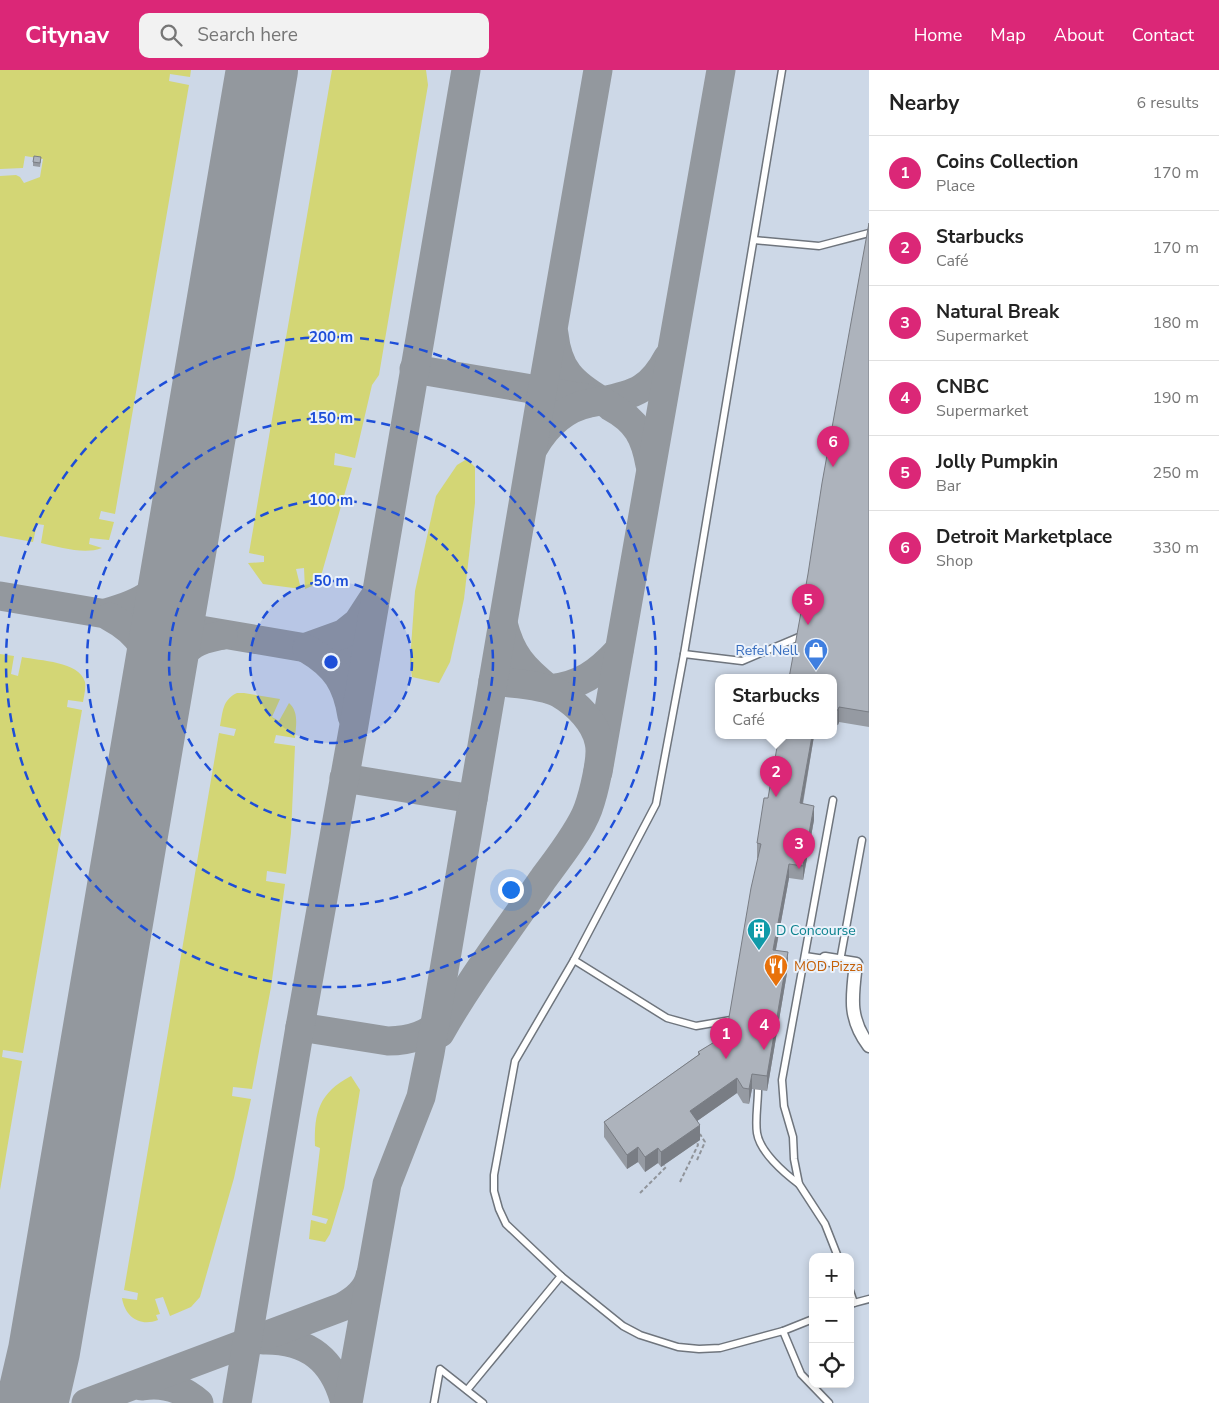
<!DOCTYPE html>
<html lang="en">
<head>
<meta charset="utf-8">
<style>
	:root { --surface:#fff; --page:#f2f2f2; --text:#222; --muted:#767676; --line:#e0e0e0; --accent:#db2777 }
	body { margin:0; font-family:"Nunito Sans",sans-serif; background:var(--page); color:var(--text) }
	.controls { position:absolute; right:15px; bottom:15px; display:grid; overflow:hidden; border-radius:10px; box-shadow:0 2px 8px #0003 }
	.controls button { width:45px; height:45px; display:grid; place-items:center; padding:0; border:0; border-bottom:1px solid var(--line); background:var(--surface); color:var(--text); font:25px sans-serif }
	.you { position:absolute; left:510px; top:819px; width:18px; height:18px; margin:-12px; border:4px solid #fff; border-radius:50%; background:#1a73e8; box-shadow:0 0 0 8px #1a73e833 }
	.badge { display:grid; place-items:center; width:32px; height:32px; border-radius:50%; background:var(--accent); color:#fff; font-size:16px; font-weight:700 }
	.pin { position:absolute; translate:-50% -41px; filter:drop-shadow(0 1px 2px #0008) }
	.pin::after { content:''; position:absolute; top:26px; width:18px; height:15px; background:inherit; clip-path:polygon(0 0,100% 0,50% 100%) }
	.popup { position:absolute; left:715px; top:604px; width:122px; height:65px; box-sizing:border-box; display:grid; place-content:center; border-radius:10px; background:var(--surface); filter:drop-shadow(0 1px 4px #0005); font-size:16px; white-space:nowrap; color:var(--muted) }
	.popup b { font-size:19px; color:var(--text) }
	.popup::after { content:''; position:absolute; left:50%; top:100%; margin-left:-10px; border:10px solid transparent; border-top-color:var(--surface) }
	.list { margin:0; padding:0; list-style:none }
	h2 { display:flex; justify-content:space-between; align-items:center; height:65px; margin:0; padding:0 20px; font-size:21px }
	h2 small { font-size:16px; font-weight:400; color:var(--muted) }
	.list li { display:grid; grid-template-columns:32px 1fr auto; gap:15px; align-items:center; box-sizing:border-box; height:75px; padding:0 20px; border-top:1px solid var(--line) }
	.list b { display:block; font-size:19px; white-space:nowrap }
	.list p { margin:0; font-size:16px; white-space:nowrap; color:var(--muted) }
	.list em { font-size:16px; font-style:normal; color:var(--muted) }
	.icon { flex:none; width:28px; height:28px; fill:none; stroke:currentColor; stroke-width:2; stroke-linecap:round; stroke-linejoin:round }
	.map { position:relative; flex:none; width:869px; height:1333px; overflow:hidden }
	header { display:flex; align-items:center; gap:30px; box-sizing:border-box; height:70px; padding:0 25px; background:var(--accent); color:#fff }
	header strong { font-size:24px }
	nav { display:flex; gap:28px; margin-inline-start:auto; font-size:18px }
	.search { width:350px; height:45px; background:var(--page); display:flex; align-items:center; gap:12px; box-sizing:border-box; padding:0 18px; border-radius:10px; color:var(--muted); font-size:19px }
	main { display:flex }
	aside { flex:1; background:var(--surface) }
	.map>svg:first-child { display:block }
</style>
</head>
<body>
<header>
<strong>Citynav</strong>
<div class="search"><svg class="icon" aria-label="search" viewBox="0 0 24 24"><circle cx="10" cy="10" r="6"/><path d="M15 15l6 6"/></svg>Search here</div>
<nav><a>Home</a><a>Map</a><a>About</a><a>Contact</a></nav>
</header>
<main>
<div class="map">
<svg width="869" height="1333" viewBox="0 0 869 1333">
	<rect width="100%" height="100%" fill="#dee4ed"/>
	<path fill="#cdd8e7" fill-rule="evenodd" d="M0,0h869v1333h-869zM718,608h116v58h-116zM813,1187h37v127h-37z"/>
	<g fill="#d3d675">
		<path d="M0,0h191l-1,7 -20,-3 -1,7 20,4 -74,429 -14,-3 -2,8 15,3 -5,18 -19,-2 -1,6 13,4c-18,7 -42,-1 -61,-5l3,-18 -7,-1 -4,18 -33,-6v-360l16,-1 4,2 4,6 16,-6 3,-18 -18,-3 -2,12 -23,1z"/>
		<path d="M332,0h94l2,15 -49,290 -7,10 -17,73 -20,-5 -1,12 18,3 -33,115 -14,6 -1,-21 -8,1 5,20 -38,-5 -15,-21 16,-1v-6l-15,-3z"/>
		<path d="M467,389l8,8v36l-11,96 -14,63 -11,21 -27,-6 -2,-16 5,-70 21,-95 21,-31z"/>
		<path d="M0,584l14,2 -3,18 7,2 4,-19c18,4 57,4 63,25 1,7 -1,14 -2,20l-15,-2 -1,7 15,3 -59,343 -20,-3 -1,7 20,4 -22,129z"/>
		<path d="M237,623h7l36,6 -8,18 7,4 10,-18c10,9 7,22 6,35l-19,-3 -2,8 21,3 -4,87 -5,41 -19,-3 -1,10 19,3 -14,103 -19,102 -19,-2 -1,9 19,3 -17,79 -34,119 -9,10 -21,9 -7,-19 -8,2 5,15 -4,1 2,5c-18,7 -33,-3 -36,-22l15,2 1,-7 -14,-3 95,-557 15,3 2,-7 -16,-3c3,-14 2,-26 17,-33z"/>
		<path d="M351,1006l9,14 -16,98 -14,46 -5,8 -16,-3 2,-19 15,4 2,-5 -16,-4 8,-67 -5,-2c-1,-34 4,-53 36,-70z"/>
	</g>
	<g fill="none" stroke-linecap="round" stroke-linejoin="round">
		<g stroke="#93989e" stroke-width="29">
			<path d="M554,264c4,36 18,49 48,67 34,-7 49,-12 66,-44"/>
			<path d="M414,299l188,32"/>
			<path d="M534,377c13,-22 30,-39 56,-44 3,0 8,-2 11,-2 3,1 8,4 10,6 26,14 34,30 39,58"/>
			<path d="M0,526l365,62"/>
			<path d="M106,543c39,-11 53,-20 73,-56"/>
			<path d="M110,547c34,18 40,38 46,74"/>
			<path d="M503,553c8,32 20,45 46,66 31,-3 49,-16 70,-39"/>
			<path d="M307,577l36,-13 15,-12 15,-23"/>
			<path d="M307,579c29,17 40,35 45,67"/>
			<path d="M156,621c9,-17 19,-36 37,-46 8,-6 21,-8 30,-10"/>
			<path d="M598,702l123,-702"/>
			<path d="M344,708l129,21"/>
			<path d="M300,957l88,14c23,0 40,-6 57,-23"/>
			<path d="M440,963c30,-53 68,-103 103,-154 14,-19 37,-48 45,-70 5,-14 15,-52 11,-67 -4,-20 -22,-38 -39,-48 -16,-10 -48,-10 -67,-13"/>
			<path d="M263,1270c45,-1 71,20 82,63"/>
			<path d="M142,1316c22,-4 41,3 57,17"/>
			<path d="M1,1333c22,-11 32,-31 43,-52"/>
			<path d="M86,1333l256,-96c13,-7 25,-16 28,-31"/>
			<path d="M237,1333l63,-376 54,-302 112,-655"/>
			<path d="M348,1333l39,-219 34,-87 9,-44 112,-661 56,-322"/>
		</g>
		<path stroke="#93989e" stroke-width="72" d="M32,1333l12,-52 218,-1281"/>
		<g stroke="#6f757d" stroke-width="9">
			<g id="lane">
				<path d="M782,0l-98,584 -28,150 -82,156 -59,101 -21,114v16l5,18 7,15 55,52 62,50 17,9 38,12 21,2 21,-1 63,-17 30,-12"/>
				<path d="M754,170l65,6 50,-13"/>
				<path d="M684,584l58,7 57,-24"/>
				<path d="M833,730l-51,280 2,26 9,31 1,22 5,25 26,40 13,33"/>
				<path d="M805,886l20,3"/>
				<path d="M574,890l93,58 29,8 35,-6"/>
				<path d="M840,891l22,-121"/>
				<path d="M758,1020c0,13 -3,30 -1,43 3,19 27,40 42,51"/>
				<path d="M850,1221l4,12"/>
				<path d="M850,1234l19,-5"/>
				<path d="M783,1261l18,43 28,29"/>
				<path d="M467,1320l94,-114"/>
				<path d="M434,1333l6,-34 43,34"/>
			</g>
		</g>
		<g stroke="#6f757d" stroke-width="15">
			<path id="street" d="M825,889l31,5c-4,33 -8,54 13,82"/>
		</g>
		<g stroke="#90949a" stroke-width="2" stroke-dasharray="4 2.5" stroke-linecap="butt">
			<path d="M697,1090l8,-18 -5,-8"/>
			<path d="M680,1112l18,-37 -1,-3"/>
			<path d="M640,1123l26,-26 -2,-2"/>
		</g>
		<use href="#lane" stroke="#fff" stroke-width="6"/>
		<use href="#street" stroke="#fff" stroke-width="12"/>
	</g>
	<g fill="#959aa2">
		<path d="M41,91l-1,6 -7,-1v-4z"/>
		<path d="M869,153v504l-30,-5 -1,3 -4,-1v-46z"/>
		<path d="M814,666l-11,68 11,16 -11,60 -14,-2 -13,72 12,17 -21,124 -15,-2 -3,15 -6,-1 -6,-10 -40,28 3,19 -39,27 -3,-4 -13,9 -7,-10 -11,7 -23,-32v-15l94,-67v-3l28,-17 32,-177h-1v-15l11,-45z"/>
	</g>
	<g fill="#797d84">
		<path d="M839,637v15l-1,3v-15z"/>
		<path d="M812,666h2l-14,82v-15z"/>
		<path d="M814,736v14l-11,60v-14z"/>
		<path d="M789,794v14l-16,87v-15z"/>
		<path d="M788,882v15l-21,124v-15z"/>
		<path d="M752,1004v15l-3,15v-15z"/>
		<path d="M737,1008v15l-47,33v-15z"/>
		<path d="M700,1055v15l-39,27v-15z"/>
		<path d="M638,1077v15l-11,7v-14z"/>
		<path d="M658,1078v15l-13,9v-15z"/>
	</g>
	<g fill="#adb3bc" stroke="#797d84">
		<path d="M34,86l7,1 -1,6 -7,-1z"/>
		<path d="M869,153v489l-30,-5 -1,3h-4v-32h-45l19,-104 14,-91z"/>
		<path d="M779,666h33l-12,67 14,3 -11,60 -14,-2 -16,86 15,2 -21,124 -15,-2 -3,15 -6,-1 -6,-10 -47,33 10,14 -39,27 -3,-4 -13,9 -7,-10 -11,8 -23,-33 96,-68 -2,-2 28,-17 25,-147 10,-44 -4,-1 7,-45h4z"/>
	</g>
	<circle cx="331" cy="592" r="81" fill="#1d4ed8" fill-opacity=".12"/>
	<g fill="none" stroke="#1d4ed8" stroke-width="2.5" stroke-dasharray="9 6">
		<circle cx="331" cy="592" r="81"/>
		<circle cx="331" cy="592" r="162"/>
		<circle cx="331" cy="592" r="244"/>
		<circle cx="331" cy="592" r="325"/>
	</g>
	<defs>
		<g id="shop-pin" transform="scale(1.25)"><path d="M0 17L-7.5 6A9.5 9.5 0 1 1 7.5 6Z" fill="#3f7fe0" stroke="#ebf2fb"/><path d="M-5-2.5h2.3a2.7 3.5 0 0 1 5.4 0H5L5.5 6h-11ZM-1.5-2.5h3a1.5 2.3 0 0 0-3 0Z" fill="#fff"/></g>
		<g id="building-pin" transform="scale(1.25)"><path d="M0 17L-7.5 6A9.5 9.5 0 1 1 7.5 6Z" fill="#0f9aa8" stroke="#ebf2fb"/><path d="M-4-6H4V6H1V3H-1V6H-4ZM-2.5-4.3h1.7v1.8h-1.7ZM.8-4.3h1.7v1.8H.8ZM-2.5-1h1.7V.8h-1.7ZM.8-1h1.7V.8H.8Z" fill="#fff"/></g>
		<g id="restaurant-pin" transform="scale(1.25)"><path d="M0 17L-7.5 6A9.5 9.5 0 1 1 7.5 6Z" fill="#e8710a" stroke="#ebf2fb"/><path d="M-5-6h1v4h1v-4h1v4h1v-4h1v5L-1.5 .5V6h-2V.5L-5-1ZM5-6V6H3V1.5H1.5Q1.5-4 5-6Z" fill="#fff"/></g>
	</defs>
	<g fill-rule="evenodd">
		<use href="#shop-pin" x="816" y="580"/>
		<use href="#building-pin" x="759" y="860"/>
		<use href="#restaurant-pin" x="776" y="896"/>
	</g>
	<g text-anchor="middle" stroke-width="4" stroke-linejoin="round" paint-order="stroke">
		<g font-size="14" fill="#366cbe" stroke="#ebf2fb" text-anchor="end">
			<text x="798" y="585">Refel Nell</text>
		</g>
		<g font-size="14" fill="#0d838f" stroke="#ebf2fb" text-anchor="start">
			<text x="776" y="865">D Concourse</text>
		</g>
		<g font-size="14" fill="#c56008" stroke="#ebf2fb" text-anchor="start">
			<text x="794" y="901">MOD Pizza</text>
		</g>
	</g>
	<circle cx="331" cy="592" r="8" fill="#1d4ed8" stroke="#ebf2fb" stroke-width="2.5"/>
	<g font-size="15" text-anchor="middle" font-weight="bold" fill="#1d4ed8" stroke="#ebf2fb" stroke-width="4" stroke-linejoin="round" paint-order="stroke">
		<text x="331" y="272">200 m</text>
		<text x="331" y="353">150 m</text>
		<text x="331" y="435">100 m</text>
		<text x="331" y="516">50 m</text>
	</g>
</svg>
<div class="controls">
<button>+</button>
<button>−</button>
<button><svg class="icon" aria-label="locate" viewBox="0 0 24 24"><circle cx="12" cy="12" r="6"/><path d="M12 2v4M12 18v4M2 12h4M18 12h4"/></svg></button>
</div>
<div class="you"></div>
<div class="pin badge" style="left:726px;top:989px">1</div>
<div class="pin badge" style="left:776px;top:727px">2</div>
<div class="popup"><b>Starbucks</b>Café</div>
<div class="pin badge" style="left:799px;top:799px">3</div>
<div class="pin badge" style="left:764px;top:980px">4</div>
<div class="pin badge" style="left:808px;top:555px">5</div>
<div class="pin badge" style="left:833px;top:397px">6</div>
</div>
<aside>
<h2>Nearby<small>6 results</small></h2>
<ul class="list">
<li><span class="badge">1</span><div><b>Coins Collection</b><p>Place</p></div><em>170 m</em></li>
<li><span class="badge">2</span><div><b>Starbucks</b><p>Café</p></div><em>170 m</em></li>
<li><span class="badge">3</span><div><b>Natural Break</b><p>Supermarket</p></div><em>180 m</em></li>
<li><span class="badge">4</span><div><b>CNBC</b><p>Supermarket</p></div><em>190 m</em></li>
<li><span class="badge">5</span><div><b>Jolly Pumpkin</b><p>Bar</p></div><em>250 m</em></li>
<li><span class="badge">6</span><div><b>Detroit Marketplace</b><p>Shop</p></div><em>330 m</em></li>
</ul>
</aside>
</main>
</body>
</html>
